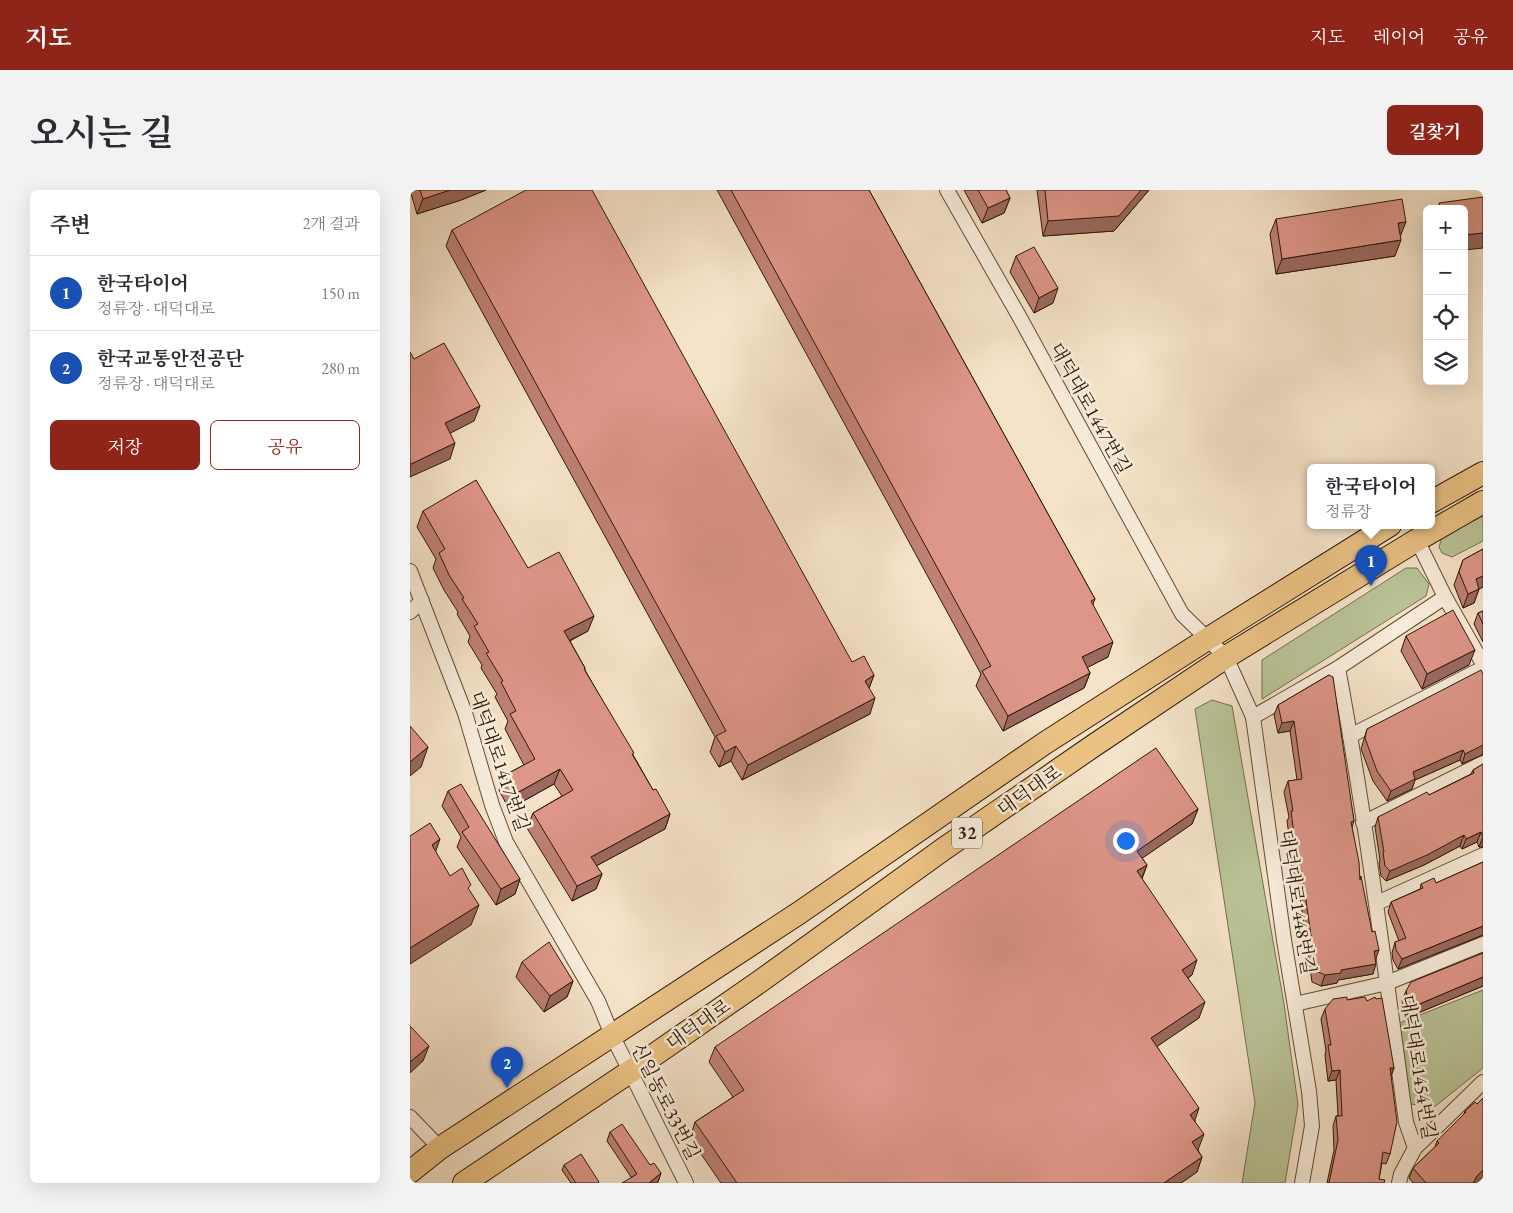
<!DOCTYPE html>
<html lang="ko">
<head>
<meta charset="utf-8">
<style>
	:root { --surface:#fff; --page:#f2f2f3; --text:#2b2b33; --muted:#7c7c81; --line:#e1e1e2; --accent:#8f2418 }
	body { margin:0; font-family:"EB Garamond","Noto Serif KR",serif; background:var(--page); color:var(--text) }
	.controls { position:absolute; right:15px; top:15px; display:grid; overflow:hidden; border-radius:8px; box-shadow:0 5px 20px #0002 }
	.controls button { width:45px; height:45px; display:grid; place-items:center; padding:0; border:0; border-bottom:1px solid var(--line); background:var(--surface); color:var(--text); font:25px sans-serif }
	.you { position:absolute; left:715px; top:650px; width:18px; height:18px; margin:-12px; border:4px solid #fff; border-radius:50%; background:#1a73e8; box-shadow:0 0 0 8px #1a73e833 }
	.badge { display:grid; place-items:center; width:32px; height:32px; border-radius:50%; background:var(--accent); color:#fff; font-size:16px; font-weight:700 }
	.pin { position:absolute; translate:-50% -41px; filter:drop-shadow(0 1px 2px #0008) }
	.pin::after { content:''; position:absolute; top:26px; width:18px; height:15px; background:inherit; clip-path:polygon(0 0,100% 0,50% 100%) }
	.popup { position:absolute; left:897px; top:274px; width:128px; height:65px; box-sizing:border-box; display:grid; place-content:center; border-radius:8px; background:var(--surface); filter:drop-shadow(0 1px 4px #0005); font-size:16px; white-space:nowrap; color:var(--muted) }
	.popup b { font-size:19px; color:var(--text) }
	.popup::after { content:''; position:absolute; left:50%; top:100%; margin-left:-10px; border:10px solid transparent; border-top-color:var(--surface) }
	.list { margin:0; padding:0; list-style:none }
	h2 { display:flex; justify-content:space-between; align-items:center; height:65px; margin:0; padding:0 20px; font-size:21px }
	h2 small { font-size:16px; font-weight:400; color:var(--muted) }
	.list li { display:grid; grid-template-columns:32px 1fr auto; gap:15px; align-items:center; box-sizing:border-box; height:75px; padding:0 20px; border-top:1px solid var(--line) }
	.list b { display:block; font-size:19px; white-space:nowrap }
	.list p { margin:0; font-size:16px; white-space:nowrap; color:var(--muted) }
	.list em { font-size:16px; font-style:normal; color:var(--muted) }
	.actions { display:flex; gap:10px; padding:15px 20px }
	.actions a { flex:1; padding:11px 0; border:1px solid var(--accent); border-radius:8px; text-align:center; font-size:18px; color:var(--accent) }
	.actions .main { background:var(--accent); color:#fff }
	.icon { flex:none; width:28px; height:28px; fill:none; stroke:currentColor; stroke-width:2; stroke-linecap:round; stroke-linejoin:round }
	.map { position:relative; flex:none; width:1073px; height:993px; overflow:hidden; border-radius:8px }
	header { display:flex; align-items:center; gap:30px; box-sizing:border-box; height:70px; padding:0 25px; background:var(--accent); color:#fff }
	header strong { font-size:24px }
	nav { display:flex; gap:28px; margin-inline-start:auto; font-size:18px }
	.intro { display:flex; align-items:center; justify-content:space-between; box-sizing:border-box; height:120px; padding:0 30px }
	h1 { margin:0; font-size:35px }
	.button { padding:12px 22px; border-radius:8px; background:var(--accent); color:#fff; font-size:18px; font-weight:700 }
	main { display:flex; gap:30px; padding:0 30px }
	aside { flex:1; background:var(--surface); border-radius:8px; box-shadow:0 5px 20px #0002 }
	.map>svg:first-child { display:block }
</style>
</head>
<body>
<header>
<strong>지도</strong>
<nav><a>지도</a><a>레이어</a><a>공유</a></nav>
</header>
<div class="intro"><h1>오시는 길</h1><a class="button">길찾기</a></div>
<main>
<aside>
<h2>주변<small>2개 결과</small></h2>
<ul class="list">
<li><span class="badge" style="background:#1a4fb4">1</span><div><b>한국타이어</b><p>정류장 · 대덕대로</p></div><em>150 m</em></li>
<li><span class="badge" style="background:#1a4fb4">2</span><div><b>한국교통안전공단</b><p>정류장 · 대덕대로</p></div><em>280 m</em></li>
</ul>
<div class="actions"><a class="main">저장</a><a>공유</a></div>
</aside>
<div class="map">
<svg width="1073" height="993" viewBox="0 0 1073 993">
	<rect width="100%" height="100%" fill="#f5e3c9"/>
	<filter id="stains"><feTurbulence type="fractalNoise" baseFrequency=".004" numOctaves="4"/><feColorMatrix values="0 0 0 0 .2 0 0 0 0 .09 0 0 0 0 .02 0 0 0 .5 -.17"/></filter>
	<radialGradient id="worn" r=".72"><stop offset=".6" stop-color="#630" stop-opacity="0"/><stop offset="1" stop-color="#630" stop-opacity=".3"/></radialGradient>
	<g fill="#bac498" stroke="#756e4e">
		<path d="M1073,326v25l-31,16 -10,-4 -3,-6 3,-10z"/>
		<path d="M996,378h11l12,16 -3,12 -164,103v-39z"/>
		<path d="M802,510l20,6 52,298 14,101 -13,78h-43l13,-80 -60,-394z"/>
		<path d="M1073,800v78l-50,40 -22,-4 -14,-80z"/>
	</g>
	<g fill="none" stroke-linecap="round" stroke-linejoin="round">
		<g stroke="#614b35" stroke-width="16">
			<g id="street">
				<path d="M537,0l72,126 163,298 44,43 27,60 31,223 25,151 3,35 -10,57"/>
				<path d="M1007,350l28,57 38,67"/>
				<path d="M0,381l55,142 27,92 14,37 92,159 14,34 74,148"/>
				<path d="M0,422l12,-11"/>
				<path d="M928,478c28,150 47,302 68,454l9,26 -14,26 -2,9"/>
				<path d="M843,527l85,-49 107,-71"/>
				<path d="M940,546l133,-68"/>
				<path d="M953,633l120,-60"/>
				<path d="M967,713l106,-48"/>
				<path d="M885,814l92,-21 96,-39"/>
				<path d="M0,927l30,31"/>
				<path d="M1005,958l68,-66"/>
			</g>
		</g>
		<g stroke="#301804" stroke-width="24">
			<g id="primary">
				<path d="M1021,312l52,-29"/>
				<path d="M0,982l30,-24 359,-235 246,-170 164,-105 181,-113"/>
				<path d="M54,993l167,-112 131,-91 183,-132 151,-104 130,-87 191,-117 66,-38"/>
			</g>
		</g>
		<use href="#street" stroke="#f8eddc" stroke-width="14"/>
		<use href="#primary" stroke="#eac284" stroke-width="22"/>
	</g>
	<g fill="#bf8176" stroke="#301804">
		<path d="M0,0h76l-25,10 -44,14z"/>
		<path d="M307,0h152l226,409 -2,5 15,53 -21,10 3,6 -6,15 -81,43 -27,-45 5,-12z"/>
		<path d="M554,0h42l4,8 -6,15 -22,10z"/>
		<path d="M627,0h112l-35,41 -71,5z"/>
		<path d="M866,29l119,37 -119,18 -6,-40z"/>
		<path d="M42,40l400,432 22,13 -5,13 1,26 -128,66 -11,-19 -12,6 -9,-15 5,-15 -269,-491z"/>
		<path d="M606,66l37,47 -19,10 -24,-41z"/>
		<path d="M13,321l105,57 60,63 -18,10 15,27v2l68,120 17,24 -5,15 -69,37 6,8 -6,15 -24,12 -45,-73 6,-15 29,-17 -8,-12 -45,25 -10,-19 6,-15 19,-10 -19,-36 3,-8 -13,-24 2,-3 -16,-26 1,-3 -14,-23 2,-6 -13,-22 1,-2 -14,-22 -11,-22 3,-9 -19,-32z"/>
		<path d="M1073,359v38l-4,2 -5,14 -11,5 -9,-23 9,-25z"/>
		<path d="M1073,421v31l-9,-18 4,-11z"/>
		<path d="M996,446l63,29 -47,24 -21,-38z"/>
		<path d="M1073,484v77l-1,4 -20,9 -2,-4 -45,20 -3,9 -25,12 -14,-20 -12,-32 6,-20z"/>
		<path d="M919,485l25,146 -2,6 8,52 16,80 -3,15 -35,6 -1,3 -16,3 -9,-4 -14,-99h-5l-2,-22 1,-4 -5,-36 2,-4 -5,-25 4,-11 9,-1 -7,-49 -12,2 -4,-18 4,-10z"/>
		<path d="M1073,574v83h-4l-2,-5 -15,7 -2,-3 -36,19 -38,16 -5,-5 -2,-13 1,-3 -5,-33 3,-10 51,-22 42,-21 2,-4z"/>
		<path d="M38,601l72,88 -5,15 -19,11 -39,-58 4,-10 -19,-31z"/>
		<path d="M788,619l-6,15 -50,34 5,7 -5,14 50,96 -4,3 11,40 -42,28 38,75 3,29 4,7 -5,15 -16,11h-460l-31,-45 5,-16 38,-25 -24,-35 6,-15z"/>
		<path d="M1073,672v73l-85,34 -5,-9 -1,-7 3,-11 4,-1 -11,-29 3,-10 29,-13 1,-5 15,-1z"/>
		<path d="M1073,763v33l-77,32 -4,-17 4,-10z"/>
		<path d="M112,772l51,19 -6,16 -23,15 -28,-35z"/>
		<path d="M937,810l47,68 -3,8 -1,78 -4,10 -4,-1 -3,16 5,4h-57l7,-33 -1,-24 3,-10h2l-2,-36 -8,1 -3,-26 1,-4 -5,-32 4,-10z"/>
		<path d="M1065,912l1,81h-63l-4,-5 4,-10 22,-21 2,-6 27,-27 1,-3z"/>
		<path d="M200,942l40,33 11,8 -3,9 -27,-5 -24,-36z"/>
		<path d="M154,975l35,18h-28l-9,-13z"/>
	</g>
	<g fill="#9b6960" stroke="#301804">
		<path d="M40,0h36l-25,10 -44,14 6,-15z"/>
		<path d="M731,0h8l-35,41 -71,5 5,-15z"/>
		<path d="M600,8l-6,15 -22,10 6,-15z"/>
		<path d="M996,32l-6,15 -2,-14z"/>
		<path d="M1073,43v15l-19,2v-15z"/>
		<path d="M991,50l-6,16 -119,18 6,-15z"/>
		<path d="M648,98l-5,15 -19,10 5,-15z"/>
		<path d="M70,216l-6,15 -35,18 6,-16z"/>
		<path d="M45,253l-5,16 -40,18v-9l1,-4z"/>
		<path d="M1073,386v11l-12,6 5,-14z"/>
		<path d="M1069,399l-5,14 -11,5 5,-14z"/>
		<path d="M184,426l-6,15 -29,15 5,-15z"/>
		<path d="M703,452l-5,15 -31,16 5,-16z"/>
		<path d="M1065,460l-6,15 -47,24 5,-15z"/>
		<path d="M680,483l-6,15 -81,43 5,-15z"/>
		<path d="M464,485l-6,16 -3,-10z"/>
		<path d="M465,508l-5,16 -128,66 6,-15z"/>
		<path d="M884,531l-4,10 -12,2 4,-10z"/>
		<path d="M1073,548v13l-1,4 -20,9 3,-10z"/>
		<path d="M326,556l-5,15 -12,6 6,-15z"/>
		<path d="M18,557l-7,20 -11,9v-14z"/>
		<path d="M1053,560l-3,10 -45,20 -3,9 -25,12 4,-10 22,-19z"/>
		<path d="M150,579l-6,15 -45,25 6,-15z"/>
		<path d="M788,619l-6,15 -61,42 6,-15z"/>
		<path d="M260,624l-5,15 -80,43 6,-15z"/>
		<path d="M1071,642l-4,10 -15,7 4,-10z"/>
		<path d="M1054,645l-4,11 -36,19 -38,16 4,-10z"/>
		<path d="M1073,647v10h-4z"/>
		<path d="M30,649l-7,20 -1,-14z"/>
		<path d="M737,675l-6,15 -4,-9z"/>
		<path d="M892,682l-4,11h-5l4,-10z"/>
		<path d="M192,684l-6,15 -24,12 5,-15z"/>
		<path d="M110,689l-5,15 -19,11 5,-16z"/>
		<path d="M69,715l-8,20 -61,39v-16z"/>
		<path d="M1073,736v9l-85,34 4,-10z"/>
		<path d="M969,760l-4,11 -1,-10z"/>
		<path d="M787,770l-5,15 -15,10 5,-15z"/>
		<path d="M966,774l-3,10 -35,6 -1,3 -16,3 4,-11 16,-5z"/>
		<path d="M1073,787v9l-77,32 4,-10z"/>
		<path d="M163,791l-6,16 -23,15 6,-16z"/>
		<path d="M795,812l-6,16 -53,36 5,-16z"/>
		<path d="M19,856l-6,15 -13,12v-11z"/>
		<path d="M980,878h4l-4,10z"/>
		<path d="M930,880l-4,10 -8,1 4,-10z"/>
		<path d="M789,918l-5,15 -4,-8z"/>
		<path d="M794,944l-6,16 -11,7 5,-15z"/>
		<path d="M792,967l-5,15 -16,11h-17z"/>
		<path d="M1073,980v7l-7,6h-3l4,-7z"/>
		<path d="M251,983l-3,9 -2,1h-7z"/>
	</g>
	<g fill="#de9689" stroke="#301804">
		<path d="M10,0h30l-27,9z"/>
		<path d="M116,0h66l260,472 12,-6 10,19 -9,6 10,17 -127,67 -12,-19 -11,6 -9,-16 10,-5 -274,-501z"/>
		<path d="M321,0h138l226,409 -4,2 22,41 -31,15 8,16 -82,43 -26,-45 9,-5z"/>
		<path d="M568,0h28l4,8 -22,10z"/>
		<path d="M635,0h96l-22,26 -71,5z"/>
		<path d="M1073,7v36l-19,2v-26h-24l-1,-6z"/>
		<path d="M992,9l4,23 -8,1 3,17 -119,19 -6,-40z"/>
		<path d="M624,57l24,41 -19,10 -23,-42z"/>
		<path d="M34,153l36,63 -35,17 10,20 -44,21 -1,-2v-110l4,7z"/>
		<path d="M66,290l52,88 31,-16 35,64 -30,15 21,37 -1,1 50,84 -2,1 21,36 3,-1 14,25 -79,43 11,17 -25,12 -44,-73 40,-23 -13,-21 -45,25 -10,-19 30,-16 -25,-45 6,-3 -15,-29 2,-1 -17,-28 3,-1 -15,-26 4,-2 -16,-25 2,-1 -15,-23 -10,-22 6,-4 -22,-38z"/>
		<path d="M1073,359v27l-7,3 3,10 -11,5 -9,-22 4,-12z"/>
		<path d="M1043,420l22,40 -48,24 -21,-38z"/>
		<path d="M1073,421v13l-5,-11z"/>
		<path d="M1071,480l2,4v71l-18,9 -2,-4 -50,22 2,7 -24,12 -14,-20 -12,-33 2,-9z"/>
		<path d="M919,485l4,2 21,144 -3,1 8,40 1,18 1,-4 11,56 3,-1 4,19 -5,1 2,13 -35,6v3l-16,2 -9,-4 -14,-99 -5,1 -3,-22h2l-5,-40h2l-5,-30 14,-2 -8,-58 -12,2 -4,-18z"/>
		<path d="M0,536l18,21 -18,15z"/>
		<path d="M746,558l42,61 -61,42 10,14 -10,6 60,89 -15,10 23,32 -54,36 48,70 -9,7 14,19 -12,8 10,15 -38,26h-427l-42,-61 49,-32 -29,-43z"/>
		<path d="M1073,574v73l-2,-5 -15,7 -2,-4 -37,20 -37,16 -5,-5 -2,-14h1l-6,-35 49,-25 2,3 45,-22 -1,-3z"/>
		<path d="M51,594l59,95 -19,10 -39,-57 7,-5 -21,-36z"/>
		<path d="M20,633l10,16 -8,6 18,31 12,-8 9,17 -3,3 11,17 -69,43v-112z"/>
		<path d="M1073,672v64l-81,33 -6,-9 -1,-8 11,-4 -15,-36 32,-14 -2,-4 13,-6 2,5z"/>
		<path d="M139,752l24,39 -23,15 -28,-34z"/>
		<path d="M1073,763v24l-73,31 -4,-17 5,-9z"/>
		<path d="M937,807v3l18,-3 2,4 8,-4 1,2 6,-1 12,70h-4l7,54 -7,32 -7,-2 -4,27 6,1 -1,3h-55l9,-43 -2,-24h6l-2,-46 -8,1 -4,-26h3l-6,-36 8,-10z"/>
		<path d="M0,836l19,20 -19,16z"/>
		<path d="M1073,908v72l-6,6 -4,7h-47l-13,-15 26,-25 -2,-2 29,-29 -1,-1 10,-9 2,2z"/>
		<path d="M212,934l28,41 4,-2 7,10 -12,10h-27l15,-9 -27,-42z"/>
		<path d="M171,964l18,28 -1,1h-22l-12,-18z"/>
	</g>
	<g text-anchor="middle" stroke-width="5" stroke-linejoin="round" paint-order="stroke">
		<rect fill="#f8eddc" stroke="#6c5845" stroke-width="1" x="542" y="627.5" width="30" height="31" rx="4"/>
		<g font-size="18" font-weight="bold" fill="#301804">
			<text x="557" y="649">32</text>
		</g>
		<g font-size="19" fill="#301804" stroke="#f8eddc">
			<text transform="translate(681 218) rotate(61)" y="7">대덕대로1447번길</text>
			<text transform="translate(90 571) rotate(71)" y="7">대덕대로1417번길</text>
			<text transform="translate(619 600) rotate(-35)" y="7">대덕대로</text>
			<text transform="translate(888 712) rotate(81)" y="7">대덕대로1448번길</text>
			<text transform="translate(288 834) rotate(-35)" y="7">대덕대로</text>
			<text transform="translate(1009 877) rotate(81)" y="7">대덕대로1454번길</text>
			<text transform="translate(256 911) rotate(63)" y="7">신일동로33번길</text>
		</g>
	</g>
	<rect width="100%" height="100%" filter="url(#stains)"/>
	<rect width="100%" height="100%" fill="url(#worn)"/>
</svg>
<div class="controls">
<button>+</button>
<button>−</button>
<button><svg class="icon" aria-label="locate" viewBox="0 0 24 24"><circle cx="12" cy="12" r="6"/><path d="M12 2v4M12 18v4M2 12h4M18 12h4"/></svg></button>
<button><svg class="icon" aria-label="layers" viewBox="0 0 24 24"><path d="M12 4l9 5-9 5-9-5zM3 14l9 5 9-5"/></svg></button>
</div>
<div class="you"></div>
<div class="pin badge" style="left:961px;top:396px;background:#1a4fb4">1</div>
<div class="popup"><b>한국타이어</b>정류장</div>
<div class="pin badge" style="left:97px;top:898px;background:#1a4fb4">2</div>
</div>
</main>
</body>
</html>
